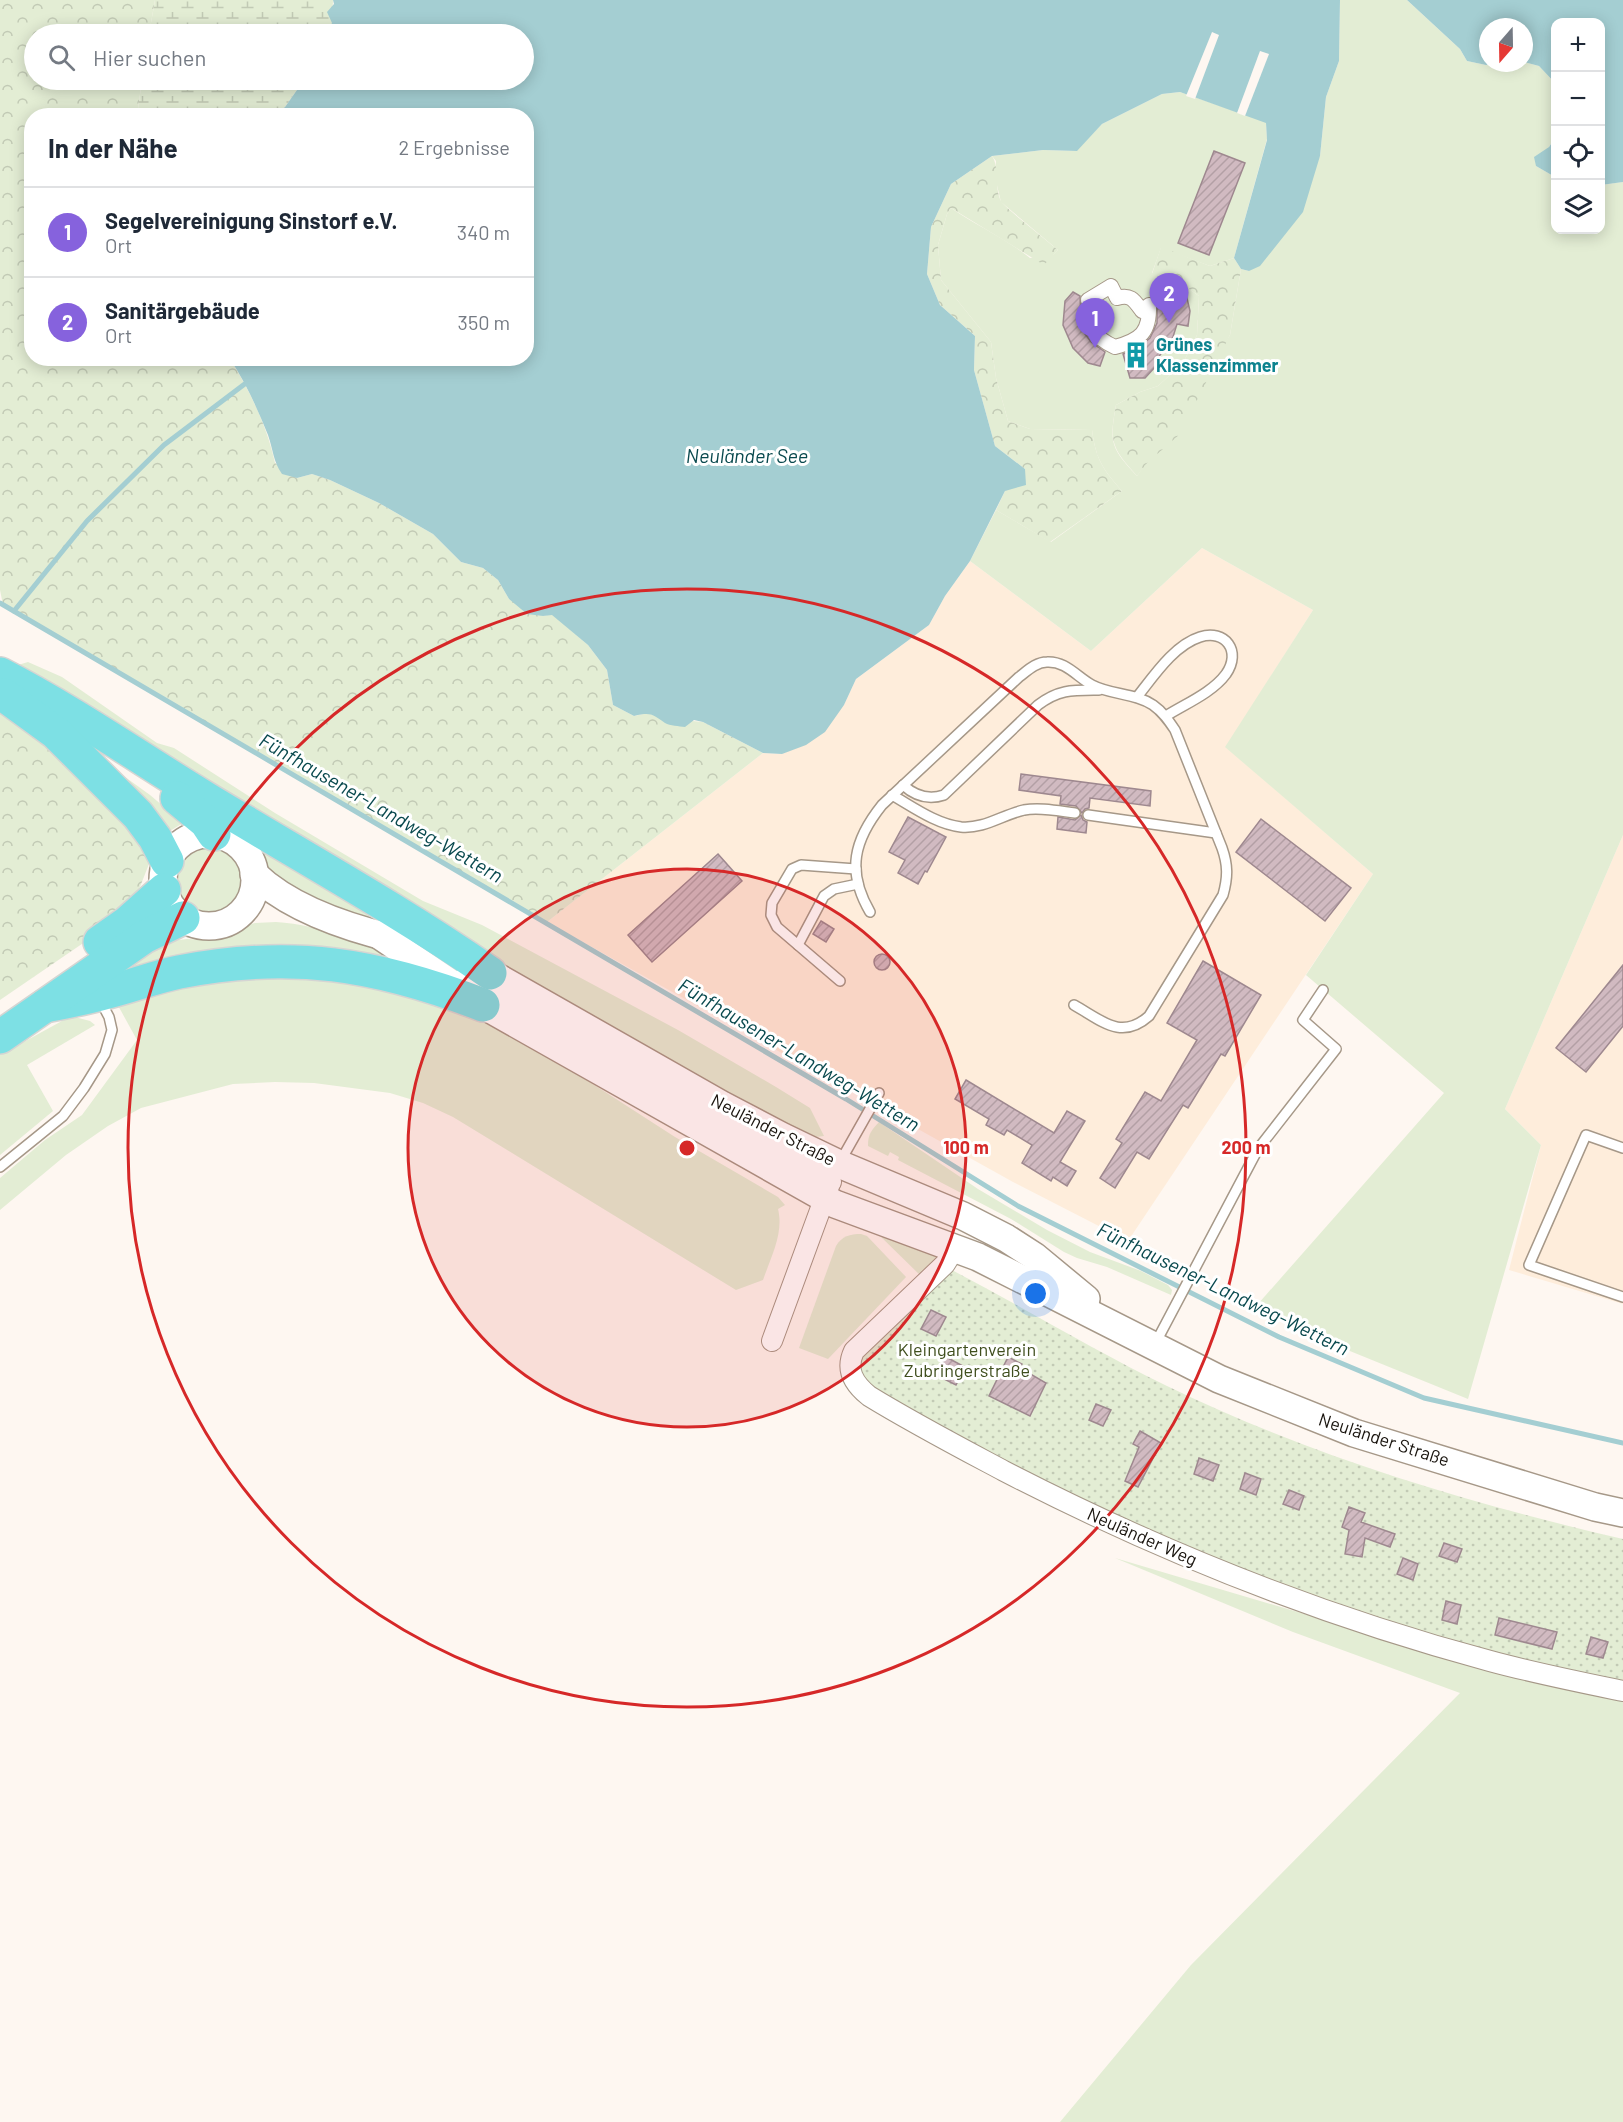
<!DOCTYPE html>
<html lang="de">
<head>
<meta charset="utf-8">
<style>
	:root { --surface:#fff; --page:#f6f6f7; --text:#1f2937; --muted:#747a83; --line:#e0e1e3; --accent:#8662dd }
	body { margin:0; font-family:Barlow,sans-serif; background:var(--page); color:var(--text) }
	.controls { position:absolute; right:18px; top:18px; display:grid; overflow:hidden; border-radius:12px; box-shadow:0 3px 15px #0003 }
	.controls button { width:54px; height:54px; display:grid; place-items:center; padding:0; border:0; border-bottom:2px solid var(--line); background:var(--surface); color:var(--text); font:30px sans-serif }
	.compass { position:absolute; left:1479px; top:18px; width:54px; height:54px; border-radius:50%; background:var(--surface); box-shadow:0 3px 15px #0003; rotate:200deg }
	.you { position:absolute; left:1036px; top:1294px; width:21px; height:21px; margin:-15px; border:4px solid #fff; border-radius:50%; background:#1a73e8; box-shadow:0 0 0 9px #1a73e833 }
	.badge { display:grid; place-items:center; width:39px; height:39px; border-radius:50%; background:var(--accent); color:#fff; font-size:20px; font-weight:700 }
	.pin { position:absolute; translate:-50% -50px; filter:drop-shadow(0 2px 3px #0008) }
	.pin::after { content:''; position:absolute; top:32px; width:21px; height:18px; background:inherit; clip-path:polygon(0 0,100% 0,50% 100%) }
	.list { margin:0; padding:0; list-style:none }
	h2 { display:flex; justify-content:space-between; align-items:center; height:78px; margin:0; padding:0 24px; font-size:26px }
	h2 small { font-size:20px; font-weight:400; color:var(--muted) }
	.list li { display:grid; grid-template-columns:39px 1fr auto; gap:18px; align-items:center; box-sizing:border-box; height:90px; padding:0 24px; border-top:2px solid var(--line) }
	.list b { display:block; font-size:22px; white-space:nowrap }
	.list p { margin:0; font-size:20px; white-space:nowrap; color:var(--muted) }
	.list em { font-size:20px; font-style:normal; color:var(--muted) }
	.icon { flex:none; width:33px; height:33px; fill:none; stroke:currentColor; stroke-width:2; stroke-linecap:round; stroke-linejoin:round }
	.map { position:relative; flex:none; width:1623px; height:2122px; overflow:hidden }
	.search { position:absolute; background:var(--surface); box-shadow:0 3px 15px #0003; left:24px; top:24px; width:510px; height:66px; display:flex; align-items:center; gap:15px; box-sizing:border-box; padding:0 21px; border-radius:33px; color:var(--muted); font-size:22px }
	.panel { position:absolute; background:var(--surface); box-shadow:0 3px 15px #0003; left:24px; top:108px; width:510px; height:258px; border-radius:24px }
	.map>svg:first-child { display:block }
</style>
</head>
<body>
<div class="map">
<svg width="1623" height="2122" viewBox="0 0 1623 2122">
	<defs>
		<pattern id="forest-crowns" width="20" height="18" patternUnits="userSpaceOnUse" patternTransform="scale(1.5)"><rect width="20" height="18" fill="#e3edd4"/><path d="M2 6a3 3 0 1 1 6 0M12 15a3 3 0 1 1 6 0" fill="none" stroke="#c2cab5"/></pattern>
		<pattern id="wetland-marsh" width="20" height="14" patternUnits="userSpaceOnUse" patternTransform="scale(1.5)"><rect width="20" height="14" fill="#e3edd4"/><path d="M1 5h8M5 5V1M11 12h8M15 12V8" fill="none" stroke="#c2cab5"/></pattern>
		<pattern id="garden-dots" width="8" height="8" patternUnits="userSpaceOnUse" patternTransform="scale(1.5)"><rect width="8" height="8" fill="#e3edd4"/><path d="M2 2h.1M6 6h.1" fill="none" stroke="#c2cab5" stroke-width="1.8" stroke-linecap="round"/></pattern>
		<pattern id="building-hatch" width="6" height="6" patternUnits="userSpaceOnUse" patternTransform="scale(1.5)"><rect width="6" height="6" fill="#d1bac1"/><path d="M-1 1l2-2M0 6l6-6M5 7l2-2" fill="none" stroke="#b39fa5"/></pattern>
	</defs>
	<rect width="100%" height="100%" fill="#fef7f1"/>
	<g fill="#feeddb">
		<path d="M1202,548l111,62 -87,137 147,127 -245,367 -115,-59 -466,-260 216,-169 19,1 62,-49 12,-26 73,-54 16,-29 25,-35 121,90z"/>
		<path d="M1623,835v469l-114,-34 32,-125 -36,-36z"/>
	</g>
	<g fill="#e3edd4">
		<path d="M1340,0h67l53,49 7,12 19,4 38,-3 15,4 16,17v55l-19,28 19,11 1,53h44l1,-45 22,-3v653l-118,274 36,36 -73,254 -128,-52 -82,-43 186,-211 -138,-118 67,-101 -148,-127 88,-137 -111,-62 -111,103 -121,-90 26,-51 55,32 71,-51c-19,-22 -26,-31 -30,-61l-62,-1 -22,-8 -12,-43 -5,-36 -50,-62 -3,-35 9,-31 4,-6c26,18 54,30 79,50l23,-3 5,-5 -57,-48 -6,-25 1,-16 -4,-5 51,-6 33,1 26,-27 60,-30 18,-2 86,30 1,17 -33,119 -24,8 -49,-18 -9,25 30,11 17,12 -2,39 -14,28 -25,23 -18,6 -24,13c-7,38 -5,43 21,71l93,-141 11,-66 8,2 71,-115 6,-59 13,-36z"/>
		<path d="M0,656l18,9 10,-3 34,15 95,66 17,5 101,65 148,88 59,24 196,105 98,57 34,21 14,28 -17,2 -249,-138 -558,-338z"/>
		<path d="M89,751l61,44 33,28 -18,11z"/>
		<path d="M247,841l138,83 -73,-22 -48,-35 -6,-12z"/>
		<circle cx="207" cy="881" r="34"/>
		<path d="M276,922c46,3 92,22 131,44l-299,7 63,-32 16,-2 26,1 20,-7 12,-7 10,-3z"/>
		<path d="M302,969l147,33 105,57 121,78 103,60 7,8 -7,4c6,24 -7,48 -15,71l-27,10 -283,-173 -30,-14 -33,-10 -76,-10 -39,-1 -42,2 -92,24 -33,18 -42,29 -66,55v-32l45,-38 37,-25 55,-75 -22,-40 38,-13z"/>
		<path d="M71,1016l19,5 5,4 -68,40 26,46 -53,44v-100z"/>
		<path d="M879,1122l99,67 69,41 43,22 51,19 27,14 4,5 -1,5 -64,-28 -30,-9 -13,-6 -53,-33 -113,-59 1,-3 -9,-5 -2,4 -20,-10c0,-13 4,-16 11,-24z"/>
		<path d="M875,1231l66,24 -18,23z"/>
		<path d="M861,1234l6,2 39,41 -78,82 -29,-11 37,-102c6,-10 14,-12 25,-12z"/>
		<path d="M1115,1558l416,123 92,20v421h-563l131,-157 269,-272 -167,-61z"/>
	</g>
	<g fill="url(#forest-crowns)">
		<path d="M0,0h155l-6,34h-115v46h108l-5,35 -105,1v242l198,1c20,32 37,67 45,104l22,15 15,-4 18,6 49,23 54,31 28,28 22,6 15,12 11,19 34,17 9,-2 36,31 19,25 6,35 21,11 14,-3 13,5 42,4 60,31 -216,169 -544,-317 -3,-15z"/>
		<path d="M992,156c8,12 2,31 9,45 5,8 47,40 57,49l-14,15 -93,-57 -4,6 -9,31 3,35 50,62 5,36 12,43 22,8 62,1c4,30 11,39 30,61l-72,51 -54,-32 9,-19 20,-22 -30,-23 -21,-76 1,-34 -35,-31 -13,-31 4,-47 20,-43z"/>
		<path d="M1161,247l49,19 24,-8 7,11 -11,66 -50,99 -34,30 -9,12c-25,-28 -28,-33 -21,-71l24,-13 18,-6 25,-23 14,-28 2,-39 -17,-12 -30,-10z"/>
		<path d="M0,705l33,19 114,121 2,19 -15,38 -20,20 -114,78z"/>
	</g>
	<g fill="url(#wetland-marsh)">
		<path d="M155,0h178l-1,24 -5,10h-178z"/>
		<path d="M142,80h162l-19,27 -10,8 -138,1z"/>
	</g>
	<path fill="url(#garden-dots)" d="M950,1269c73,38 143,81 217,117 144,70 300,117 456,153v146l-102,-22 -257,-80 -219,-97 -159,-86 -24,-19 -4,-24z"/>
	<g fill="#a4ced2">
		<path d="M333,0h1007l-1,61 -13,36 -6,59 -17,56 -43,54 -11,5 -8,-2 -7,-11 33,-118 -1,-17 -86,-31 -18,2 -60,30 -25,27 -34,-1 -51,6 -41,28 -20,43 -4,47 13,31 35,31 -1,34 21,76 30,23 1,16 -21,6 -35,70 -25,35 -16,29 -73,54 -12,26 -19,27 -19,13 -24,9 -19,-1 -60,-31 -9,-2 -9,7c-6,-1 -15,-1 -20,-4 -13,-9 -14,-11 -31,-7l-21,-11 -6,-35 -19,-25 -36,-30 -9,1 -16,-2 -18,-15 -11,-19 -15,-12 -22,-6 -28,-28 -54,-31 -49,-23 -18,-6 -15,4 -15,-4c-9,-13 -9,-25 -14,-39 -11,-27 -22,-52 -38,-76l296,-1v-242l-251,-1 10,-8 19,-27h220v-46h-197l5,-11 -5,-11 7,-8z"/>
		<path d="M1407,0h216v182l-22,3 -1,-163h-44l-1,61 -16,-17 -15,-4v-35h-36v36h8l-10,2 -19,-4 -7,-12z"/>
		<path d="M1555,138v39l-19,-11 -2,-9 15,-10z"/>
	</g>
	<g fill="#fef7f1">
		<path d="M1212,32l7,3 -24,64 -9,-3z"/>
		<path d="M1260,51l9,3 -24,62 -8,-3z"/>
	</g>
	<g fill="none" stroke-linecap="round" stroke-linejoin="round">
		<g stroke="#a4ced2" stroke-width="5">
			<path d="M0,603l846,496 172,107 261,131 145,61 199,45"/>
			<path d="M14,611l73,-90 77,-76 82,-62"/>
		</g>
	</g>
	<g fill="url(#building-hatch)" stroke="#9e888f" stroke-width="1.5">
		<path d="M1214,151l31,12 -36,92 -31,-12z"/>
		<path d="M1073,292l7,4 1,24 4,14 6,8 14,10 -5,14 -12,-3 -15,-15 -10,-23 2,-24z"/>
		<path d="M1186,294l4,17 -2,15 -11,-2 -4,13 -18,25 2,3 -12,13h-15l-7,-24 13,-5 14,-11 7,-15v-21z"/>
		<path d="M1021,774l130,17 -1,15 -60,-8 -1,10 -4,1 -3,4 -6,-7 -16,-2 1,-8 -42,-6z"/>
		<path d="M1081,815l2,5 4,2 -1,11 -29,-4 1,-12 17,3z"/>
		<path d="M908,817l38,20 -19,35 -2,-1 -7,13 -20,-11 7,-13 -16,-8z"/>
		<path d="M1261,819l90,69 -26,33 -89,-69z"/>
		<path d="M718,854l24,27 -90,81 -24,-27z"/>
		<path d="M821,921l13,8 -8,13 -13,-8z"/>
		<circle cx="882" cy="962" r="8"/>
		<path d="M1203,961l58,34 -36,61 -4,-2 -33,54 -5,-3 -34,54 -12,-7 -22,36 -15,-10 22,-35 -6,-4 29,-47 16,9 36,-61 -30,-17z"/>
		<path d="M1623,965v61l-37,46 -30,-24z"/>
		<path d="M966,1080l88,53 13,-22 18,10 -25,41 16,9 -9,15 -14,-9 -2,4 -29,-18 10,-18 -25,-15 -3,5 -18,-10 3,-6 -34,-20z"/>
		<path d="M931,1310l15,7 -10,19 -15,-7z"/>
		<path d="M946,1357l19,10 -9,18 -20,-10z"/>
		<path d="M1008,1357l14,7 -2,4 26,15 -16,33 -41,-20z"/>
		<path d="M1096,1404l15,6 -8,16 -14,-6z"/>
		<path d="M1140,1431l21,12 -23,44 -13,-6 14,-34 -6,-3z"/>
		<path d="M1199,1458l20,7 -6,16 -19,-7z"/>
		<path d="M1245,1473l16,6 -5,16 -16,-6z"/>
		<path d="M1289,1490l15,6 -5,14 -16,-6z"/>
		<path d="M1349,1507l16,6 -4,9 34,12 -5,13 -25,-9 -3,19 -17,-3 4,-24 -7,-3z"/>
		<path d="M1444,1543l18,6 -5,13 -18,-6z"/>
		<path d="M1403,1558l15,6 -5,16 -16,-6z"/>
		<path d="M1446,1601l15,4 -4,19 -15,-4z"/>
		<path d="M1499,1618l58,14 -5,17 -57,-14z"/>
		<path d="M1591,1637l17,5 -5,16 -17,-4z"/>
	</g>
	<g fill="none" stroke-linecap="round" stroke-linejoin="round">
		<g stroke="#a69888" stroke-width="12">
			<g id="service">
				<path d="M1137,697c16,-20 37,-52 63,-60 25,-8 42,14 26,37 -14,19 -41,30 -60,42"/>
				<path d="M903,785c12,11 26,15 41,10l94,-90c21,-16 35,-15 61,-15"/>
				<path d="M892,795c21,12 44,29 69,32 23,2 41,-12 63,-17 16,-3 35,1 51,3"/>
				<path d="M1088,815l128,18"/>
				<path d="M870,912c-24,-41 -16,-72 12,-107l137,-128c8,-6 17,-15 28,-15 19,-1 30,15 45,23 19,10 43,8 61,20 10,7 16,16 22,25l47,118c6,17 6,29 1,47l-74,121c-28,25 -48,4 -75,-11"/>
				<path d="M798,945l26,-49 10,-7 24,-5"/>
				<path d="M840,981l-63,-54 -6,-12 1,-12 20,-34 9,-4 55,4"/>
				<path d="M1623,1148l-37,-13 -57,130 94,32"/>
				<path d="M840,1162l39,-69"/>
				<path d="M0,1167l63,-51 21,-28 21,-34 7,-24 -3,-13 -9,-17"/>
				<path d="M1155,1344l103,-195 78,-100 -33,-29 20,-30"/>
			</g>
		</g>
		<g stroke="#a69888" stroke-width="16">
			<path id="pedestrian" d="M1111,286l6,12c14,-4 17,2 25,13l7,-6c1,27 -8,35 -34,42 -20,-9 -30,-21 -24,-43l-3,-4z"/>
		</g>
		<g stroke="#a69888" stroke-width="22">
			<g id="minor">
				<path d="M466,976l365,206"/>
				<path d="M955,1248l-10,16 -91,87c-9,19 0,33 15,45 44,27 90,51 135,75 155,80 318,145 486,190 44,12 89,21 133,30"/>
				<path d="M772,1341l57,-155"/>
			</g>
		</g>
		<g stroke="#a69888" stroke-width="30">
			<g id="secondary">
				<circle cx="209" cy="880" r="46"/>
				<path d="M254,874c35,34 95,54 141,65"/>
				<path d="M379,935l104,70 352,199 143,53 241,122 135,54 241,74 28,6"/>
				<path d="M471,965l19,8 232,132 61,32 56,27 124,52 43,22 28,18 52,43"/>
			</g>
		</g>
		<g stroke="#d5d5d3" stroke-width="36">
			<g id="motorway">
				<path d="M0,674c72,37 138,83 207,125 94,57 192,111 283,174"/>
				<path d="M4,695l52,38 82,82 17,23 12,23"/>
				<path d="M177,798l29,24 8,12"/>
				<path d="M100,942l27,-19 37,-33"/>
				<path d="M45,1006c21,-4 43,-8 63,-14 24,-6 47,-15 71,-20 113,-22 198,-8 304,33"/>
				<path d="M0,1037l144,-100 39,-19"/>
			</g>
		</g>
		<use href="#service" stroke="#fff" stroke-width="9"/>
		<use href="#pedestrian" stroke="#fff" stroke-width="14"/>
		<use href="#minor" stroke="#fff" stroke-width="20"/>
		<use href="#secondary" stroke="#fff" stroke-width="27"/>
		<use href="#motorway" stroke="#7de0e4" stroke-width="33"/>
	</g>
	<circle cx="687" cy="1148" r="279" fill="#d62828" fill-opacity=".12"/>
	<g fill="none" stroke="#d62828" stroke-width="3">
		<circle cx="687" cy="1148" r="279"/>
		<circle cx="687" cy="1148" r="559"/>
	</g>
	<defs>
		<g id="building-bare" transform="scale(2.07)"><path d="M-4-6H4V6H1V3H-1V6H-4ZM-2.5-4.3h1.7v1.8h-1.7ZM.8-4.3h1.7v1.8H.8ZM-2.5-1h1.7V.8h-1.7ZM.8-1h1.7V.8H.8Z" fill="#0f9aa8" stroke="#fff" stroke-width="2.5" paint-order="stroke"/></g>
	</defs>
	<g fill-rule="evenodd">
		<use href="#building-bare" x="1136" y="355"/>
	</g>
	<g text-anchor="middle" stroke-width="6" stroke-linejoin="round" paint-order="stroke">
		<g font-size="18" font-weight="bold" fill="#0d838f" stroke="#fff" text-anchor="start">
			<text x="1156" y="351">Grünes<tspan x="1156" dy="21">Klassenzimmer</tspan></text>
		</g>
		<g font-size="18" fill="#18130d" stroke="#fff">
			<text transform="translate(773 1130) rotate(27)" y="6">Neuländer Straße</text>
			<text transform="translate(1384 1440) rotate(18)" y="6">Neuländer Straße</text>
			<text transform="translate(1142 1537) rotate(24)" y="6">Neuländer Weg</text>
		</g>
		<g font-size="18" fill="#3f4e1d" stroke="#fff">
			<text x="967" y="1356">Kleingartenverein<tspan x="967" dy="21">Zubringerstraße</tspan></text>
		</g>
		<g font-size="20" font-style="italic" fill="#09494e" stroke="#fff">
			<text x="747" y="463">Neuländer See</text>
			<text transform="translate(381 808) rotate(30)" y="7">Fünfhausener-Landweg-Wettern</text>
			<text transform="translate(799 1055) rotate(31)" y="7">Fünfhausener-Landweg-Wettern</text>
			<text transform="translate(1223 1289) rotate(26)" y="7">Fünfhausener-Landweg-Wettern</text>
		</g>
	</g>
	<circle cx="687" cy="1148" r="9" fill="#d62828" stroke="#fff" stroke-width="3"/>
	<g font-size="18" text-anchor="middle" font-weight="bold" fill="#d62828" stroke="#fff" stroke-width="6" stroke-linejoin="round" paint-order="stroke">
		<text x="966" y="1154">100 m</text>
		<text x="1246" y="1154">200 m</text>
	</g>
</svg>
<div class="controls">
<button>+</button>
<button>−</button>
<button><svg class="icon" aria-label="locate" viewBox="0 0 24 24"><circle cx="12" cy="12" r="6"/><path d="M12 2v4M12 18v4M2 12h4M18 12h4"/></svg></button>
<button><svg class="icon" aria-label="layers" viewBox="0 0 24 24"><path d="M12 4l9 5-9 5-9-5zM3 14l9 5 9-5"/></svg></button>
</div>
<svg class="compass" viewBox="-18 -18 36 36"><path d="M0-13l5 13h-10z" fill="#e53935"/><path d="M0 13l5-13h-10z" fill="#747a83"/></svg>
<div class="you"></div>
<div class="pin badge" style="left:1095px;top:348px">1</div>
<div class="pin badge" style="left:1169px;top:323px">2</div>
<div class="search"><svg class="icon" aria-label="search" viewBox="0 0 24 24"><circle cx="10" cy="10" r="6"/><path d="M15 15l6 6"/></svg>Hier suchen</div>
<section class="panel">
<h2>In der Nähe<small>2 Ergebnisse</small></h2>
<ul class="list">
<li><span class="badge">1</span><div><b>Segelvereinigung Sinstorf e.V.</b><p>Ort</p></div><em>340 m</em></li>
<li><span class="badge">2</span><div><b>Sanitärgebäude</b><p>Ort</p></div><em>350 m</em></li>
</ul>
</section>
</div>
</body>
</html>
